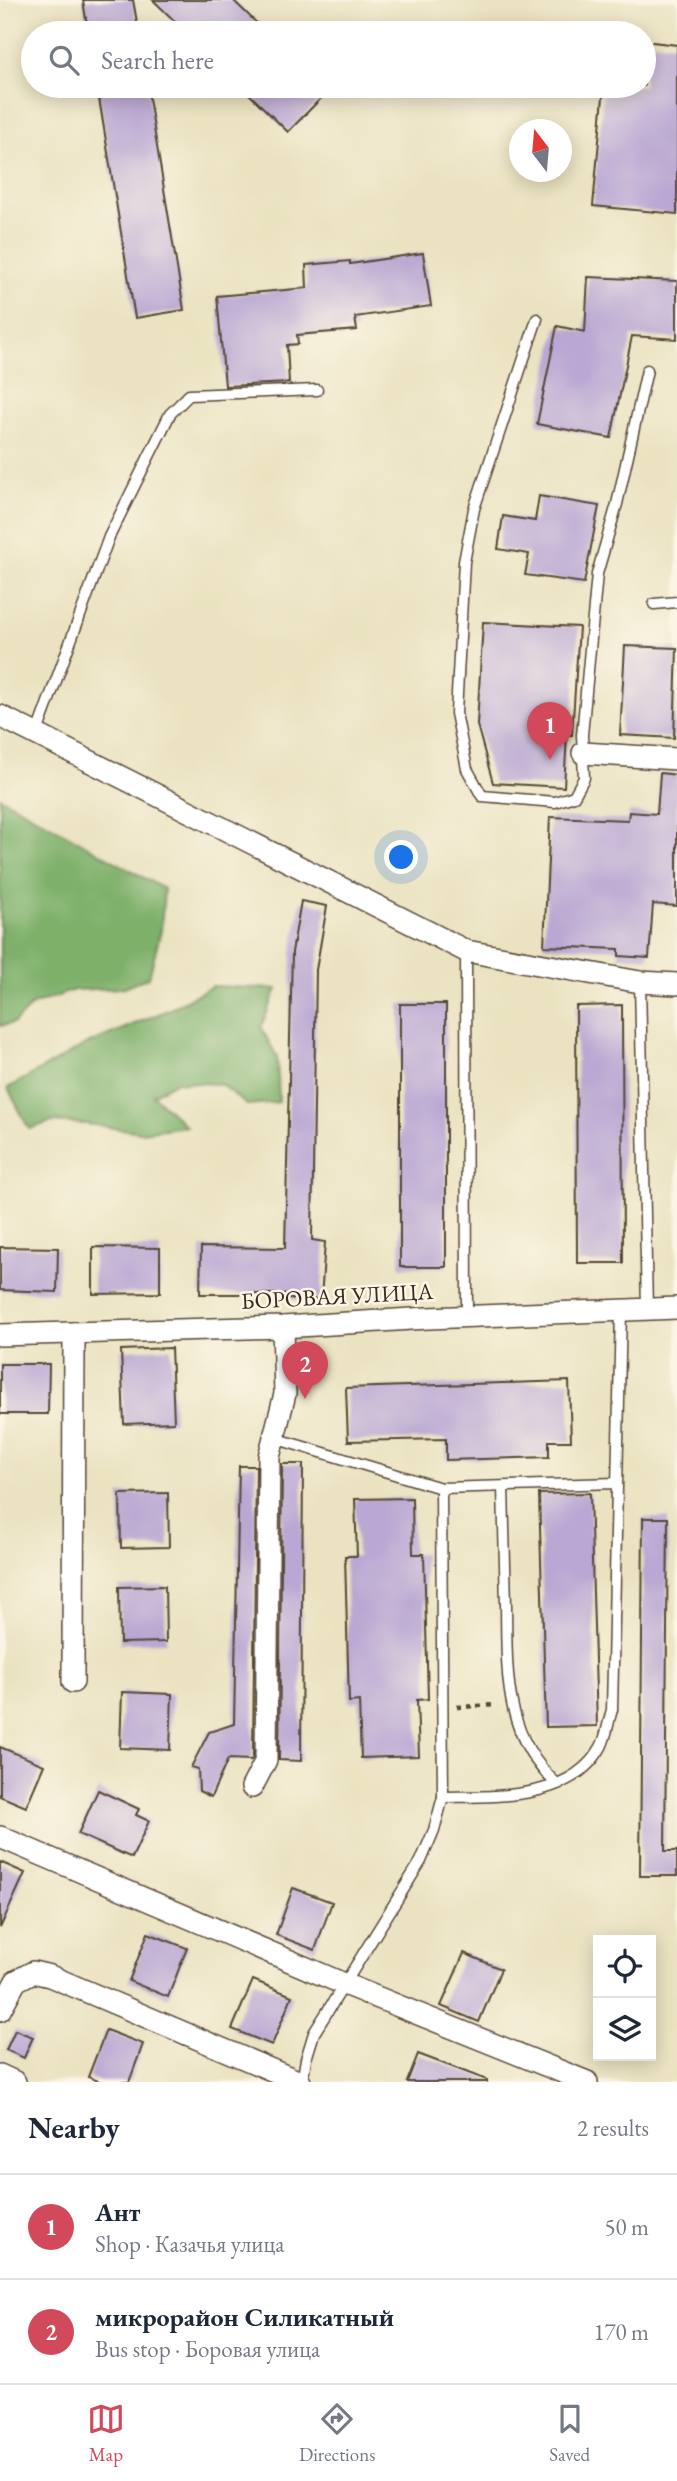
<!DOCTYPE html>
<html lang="en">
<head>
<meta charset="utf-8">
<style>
	:root { --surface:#fff; --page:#f2f2f3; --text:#1f2937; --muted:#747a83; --line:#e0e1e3; --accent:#d1495b }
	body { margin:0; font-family:"EB Garamond",serif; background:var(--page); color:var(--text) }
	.controls { position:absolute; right:21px; bottom:21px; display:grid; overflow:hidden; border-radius:0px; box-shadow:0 4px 18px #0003 }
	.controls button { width:63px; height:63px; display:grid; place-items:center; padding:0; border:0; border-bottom:2px solid var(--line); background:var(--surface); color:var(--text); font:35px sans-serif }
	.compass { position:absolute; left:509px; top:119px; width:63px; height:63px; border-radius:50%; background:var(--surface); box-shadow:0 4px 18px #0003; rotate:344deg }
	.you { position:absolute; left:402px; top:858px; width:24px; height:24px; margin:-18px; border:5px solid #fff; border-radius:50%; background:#1a73e8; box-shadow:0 0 0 10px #1a73e833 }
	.badge { display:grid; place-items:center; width:46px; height:46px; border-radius:50%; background:var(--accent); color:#fff; font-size:23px; font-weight:700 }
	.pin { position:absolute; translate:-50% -58px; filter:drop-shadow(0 2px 4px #0008) }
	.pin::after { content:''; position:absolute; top:37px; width:24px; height:21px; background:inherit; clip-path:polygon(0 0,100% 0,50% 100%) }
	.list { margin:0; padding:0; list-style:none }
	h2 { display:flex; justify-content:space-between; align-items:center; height:91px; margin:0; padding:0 28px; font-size:30px }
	h2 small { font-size:23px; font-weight:400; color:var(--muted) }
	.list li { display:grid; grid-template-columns:46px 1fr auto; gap:21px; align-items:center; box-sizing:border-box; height:105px; padding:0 28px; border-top:2px solid var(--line) }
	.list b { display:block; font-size:26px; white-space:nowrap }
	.list p { margin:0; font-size:23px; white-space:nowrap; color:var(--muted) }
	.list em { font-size:23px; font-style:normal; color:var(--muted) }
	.icon { flex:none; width:38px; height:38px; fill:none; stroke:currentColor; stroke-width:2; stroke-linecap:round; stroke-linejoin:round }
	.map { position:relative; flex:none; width:677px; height:2082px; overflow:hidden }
	.search { position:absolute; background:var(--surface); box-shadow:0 4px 18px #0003; left:21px; right:21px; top:21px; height:77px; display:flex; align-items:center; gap:18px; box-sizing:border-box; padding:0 24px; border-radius:38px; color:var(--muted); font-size:26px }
	.sheet { height:301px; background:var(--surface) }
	nav { display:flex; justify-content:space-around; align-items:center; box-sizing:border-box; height:98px; border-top:2px solid var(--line); background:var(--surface); font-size:19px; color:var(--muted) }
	nav a { display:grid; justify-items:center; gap:4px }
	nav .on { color:var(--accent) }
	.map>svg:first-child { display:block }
</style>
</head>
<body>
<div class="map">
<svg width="677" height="2082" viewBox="0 0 677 2082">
	<rect width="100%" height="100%" fill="#fcf5e5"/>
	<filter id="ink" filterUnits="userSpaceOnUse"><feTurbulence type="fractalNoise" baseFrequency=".0143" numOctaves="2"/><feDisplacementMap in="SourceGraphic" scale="14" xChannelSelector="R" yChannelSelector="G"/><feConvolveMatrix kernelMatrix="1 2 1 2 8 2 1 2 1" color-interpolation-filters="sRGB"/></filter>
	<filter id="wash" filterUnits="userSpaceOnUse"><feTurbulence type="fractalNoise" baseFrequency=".00686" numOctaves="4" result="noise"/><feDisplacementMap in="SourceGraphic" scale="28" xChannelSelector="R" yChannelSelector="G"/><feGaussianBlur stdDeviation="1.57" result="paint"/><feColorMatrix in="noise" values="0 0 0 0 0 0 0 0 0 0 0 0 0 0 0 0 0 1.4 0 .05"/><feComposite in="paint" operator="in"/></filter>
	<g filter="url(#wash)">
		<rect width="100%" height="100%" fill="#eae2c0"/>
		<g fill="#7eb06a" stroke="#5c6d44" stroke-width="2">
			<path d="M0,797l164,92 -3,41 -12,47 -27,11 -48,2 -42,15 -18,18 -14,3z"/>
			<path d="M212,986l65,3 -16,38 16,30 2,45 -32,3 -27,-21 -45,-2 -22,13 33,31 -45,6 -54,-8 -36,-2 -22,7 -21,-41 77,-43 83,-35z"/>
		</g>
		<g id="blocks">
			<g fill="#baa7d3">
				<path d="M83,0h50l6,33h-51z"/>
				<path d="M153,0h80l34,33h-80z"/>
				<path d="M644,41l33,4v169l-84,-8 11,-120h40z"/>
				<path d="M97,86h50l37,224 -49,8z"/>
				<path d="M241,86h92l-45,46z"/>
				<path d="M423,253l8,53 -76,11 2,13 -60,5 1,9 -11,1 2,38 -64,3 -8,-90 90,-8 -1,-23 44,-4v3z"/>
				<path d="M588,277l89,4v58l-45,-3 -21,102 -74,-14 20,-98 28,6z"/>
				<path d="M539,496l60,10 -15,77 -59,-8 4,-21 -31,-5 5,-33 32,5z"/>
				<path d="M483,622l96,5 -7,108h-5l-3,52 -71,-4 -16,-58z"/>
				<path d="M625,646l52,2 -3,90 -54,-3z"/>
				<path d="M660,773l17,2v131l-24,-2 -4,54 -30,-2v-7l-75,-3 6,-129 78,3 1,-8 28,2z"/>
				<path d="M301,901l26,5 -11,64 -4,270 13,2 -4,57h-37v-5h-84l1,-47 84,1 7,-296z"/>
				<rect x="400" y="1004" width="46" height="263"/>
				<path d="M622,1005l1,258h-46l-1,-257z"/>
				<path d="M0,1247l58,1 -1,44 -57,-2z"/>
				<path d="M93,1247l67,1v45l-67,1z"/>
				<path d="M171,1348l3,74 -50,2 -3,-74z"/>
				<path d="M0,1364h49l-1,50h-48z"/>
				<path d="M569,1381l2,60h-22v16l-103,3v-21l-98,2 -2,-53z"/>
				<path d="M282,1464h21l-2,297 -22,-1z"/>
				<path d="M239,1466h17l-3,291 -2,3 -23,-1 -17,38 -12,-6 -1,-22 -7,-2 18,-35 25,-8z"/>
				<path d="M168,1493l1,54 -48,1 -1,-54z"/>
				<path d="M590,1493l7,233 -51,1 -7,-233z"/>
				<path d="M412,1498l1,56h11l4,145 -11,1 2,56 -58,2 -2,-57 -10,1 -4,-146h12l-2,-57z"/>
				<path d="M643,1518h25l-3,333h12v25h-37z"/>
				<path d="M165,1586l1,56 -46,1 -1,-56z"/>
				<path d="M122,1692l50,2 -2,56 -50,-2z"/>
				<path d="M0,1747l44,18 -18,42 -26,-11z"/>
				<path d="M98,1790l41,19 -3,6 13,6 -17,37 -54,-24z"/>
				<path d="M0,1862l25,11 -25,55z"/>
				<path d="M293,1888l39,14 -17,48 -39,-15z"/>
				<path d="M148,1933l39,15 -19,49 -39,-16z"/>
				<path d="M464,1953l37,16 -22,53 -38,-16z"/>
				<path d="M253,1980l39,16 -20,49 -40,-16z"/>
				<path d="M15,2030l18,7 -9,21 -18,-8z"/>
				<path d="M106,2030l37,14 -14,38h-28l-13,-5z"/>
				<path d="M418,2054l69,26v2h-80z"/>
			</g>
		</g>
	</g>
	<g filter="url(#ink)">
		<use href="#blocks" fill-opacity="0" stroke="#554636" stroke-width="2"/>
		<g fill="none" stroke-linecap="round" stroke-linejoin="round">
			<g stroke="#554636" stroke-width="13">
				<g id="service">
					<path d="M537,319l-63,190 -10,53 -8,151 11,56 15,27 73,6 19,-6 10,-18 -2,-43 15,-161 20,-70 30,-134"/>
					<path d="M654,604l23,-2"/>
					<path d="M36,735l73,-198 61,-123 19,-19 128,-5"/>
					<path d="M466,951l1,366"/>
					<path d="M640,982l7,327"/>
					<path d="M274,1438l167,50"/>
					<path d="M617,1483l-176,5 2,309c52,-1 128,4 158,-50 6,-11 7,-25 11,-37l9,-400"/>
					<path d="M503,1487c1,40 2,79 3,118 1,66 -3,131 51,179"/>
					<path d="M302,2082l4,-23 8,-26 107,-172 13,-31 9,-33"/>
				</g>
			</g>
			<g stroke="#554636" stroke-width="24">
				<g id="minor">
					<path d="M0,716l466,235 174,31 37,2"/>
					<path d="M583,753l94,6"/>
					<path d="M0,1335l283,-8 145,-9 249,-10"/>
					<path d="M73,1682l1,-349"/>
					<path d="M252,1787l14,-27 3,-303 16,-63 -2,-67"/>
					<path d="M0,1837l344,147 243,98"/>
					<path d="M0,2010l16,-29 17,-9 17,4 250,106"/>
					<path d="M0,2075l15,7"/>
				</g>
			</g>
			<path stroke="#554636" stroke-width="4.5" stroke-dasharray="5 5" stroke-linecap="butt" d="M457,1707l40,-2"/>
			<use href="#service" stroke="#fff" stroke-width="10"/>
			<use href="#minor" stroke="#fff" stroke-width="21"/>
		</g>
	</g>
	<g text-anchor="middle" stroke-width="5" stroke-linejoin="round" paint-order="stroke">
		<g font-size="23" fill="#3b2a1e" stroke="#fcf5e5">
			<text transform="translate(337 1296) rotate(-3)" y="8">БОРОВАЯ УЛИЦА</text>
		</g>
	</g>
</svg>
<div class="controls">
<button><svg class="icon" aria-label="locate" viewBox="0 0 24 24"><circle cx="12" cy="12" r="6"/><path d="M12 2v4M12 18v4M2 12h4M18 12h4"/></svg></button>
<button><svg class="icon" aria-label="layers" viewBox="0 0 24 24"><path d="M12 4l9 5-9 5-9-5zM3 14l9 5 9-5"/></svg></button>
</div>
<svg class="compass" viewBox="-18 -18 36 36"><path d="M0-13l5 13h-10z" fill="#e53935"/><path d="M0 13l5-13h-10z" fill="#747a83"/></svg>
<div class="you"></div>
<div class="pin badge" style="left:550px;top:760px">1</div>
<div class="pin badge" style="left:305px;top:1399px">2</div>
<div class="search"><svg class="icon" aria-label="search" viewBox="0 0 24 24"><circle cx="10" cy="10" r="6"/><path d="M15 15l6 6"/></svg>Search here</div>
</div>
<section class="sheet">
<h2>Nearby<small>2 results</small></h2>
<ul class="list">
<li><span class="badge">1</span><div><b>Ант</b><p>Shop · Казачья улица</p></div><em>50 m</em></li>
<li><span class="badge">2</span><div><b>микрорайон Силикатный</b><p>Bus stop · Боровая улица</p></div><em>170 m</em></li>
</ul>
</section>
<nav>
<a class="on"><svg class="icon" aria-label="map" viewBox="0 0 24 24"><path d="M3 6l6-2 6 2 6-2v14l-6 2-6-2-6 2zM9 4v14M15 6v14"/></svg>Map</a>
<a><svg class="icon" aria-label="directions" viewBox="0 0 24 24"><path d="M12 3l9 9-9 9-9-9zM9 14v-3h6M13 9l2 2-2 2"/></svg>Directions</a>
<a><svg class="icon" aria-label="saved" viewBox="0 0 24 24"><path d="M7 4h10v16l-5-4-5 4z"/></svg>Saved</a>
</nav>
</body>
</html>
